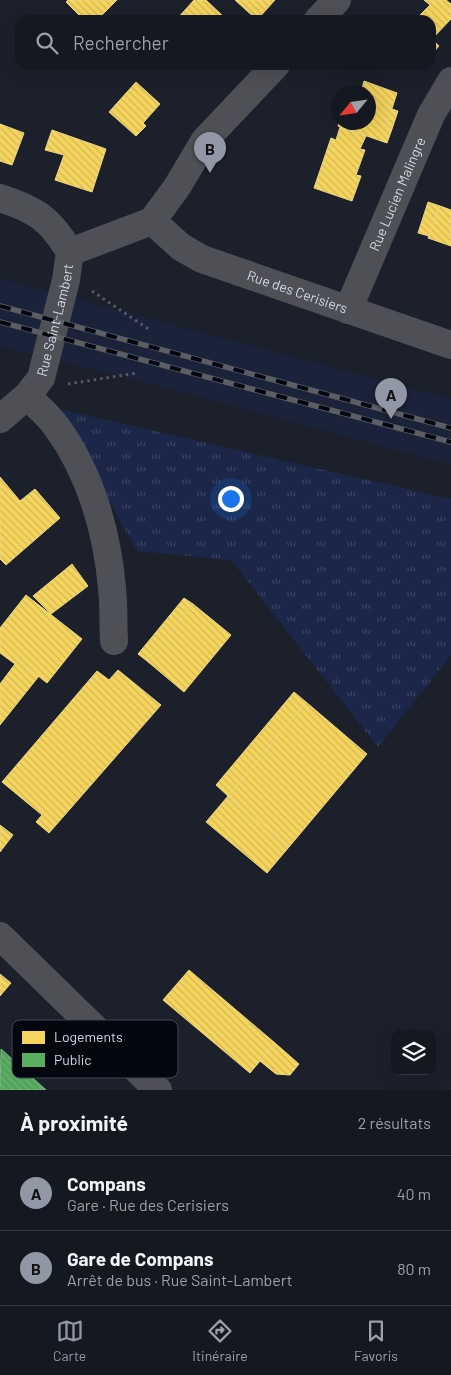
<!DOCTYPE html>
<html lang="fr">
<head>
<meta charset="utf-8">
<style>
	:root { --surface:#141820; --page:#1d2129; --text:#f1f3f6; --muted:#9da0a5; --line:#33373e; --accent:#9197a4 }
	body { margin:0; font-family:Barlow,sans-serif; background:var(--page); color:var(--text) }
	.controls { position:absolute; right:15px; bottom:15px; display:grid; overflow:hidden; border-radius:10px; box-shadow:0 5px 20px #0002 }
	.controls button { width:45px; height:45px; display:grid; place-items:center; padding:0; border:0; border-bottom:1px solid var(--line); background:var(--surface); color:var(--text); font:25px sans-serif }
	.compass { position:absolute; left:331px; top:85px; width:45px; height:45px; border-radius:50%; background:var(--surface); box-shadow:0 5px 20px #0002; rotate:241deg }
	.you { position:absolute; left:230px; top:498px; width:18px; height:18px; margin:-12px; border:4px solid #fff; border-radius:50%; background:#1a73e8; box-shadow:0 0 0 8px #1a73e833 }
	.badge { display:grid; place-items:center; width:32px; height:32px; border-radius:50%; background:var(--accent); color:#111; font-size:16px; font-weight:700 }
	.pin { position:absolute; translate:-50% -41px; filter:drop-shadow(0 1px 2px #0008) }
	.pin::after { content:''; position:absolute; top:26px; width:18px; height:15px; background:inherit; clip-path:polygon(0 0,100% 0,50% 100%) }
	.list { margin:0; padding:0; list-style:none }
	h2 { display:flex; justify-content:space-between; align-items:center; height:65px; margin:0; padding:0 20px; font-size:21px }
	h2 small { font-size:16px; font-weight:400; color:var(--muted) }
	.list li { display:grid; grid-template-columns:32px 1fr auto; gap:15px; align-items:center; box-sizing:border-box; height:75px; padding:0 20px; border-top:1px solid var(--line) }
	.list b { display:block; font-size:19px; white-space:nowrap }
	.list p { margin:0; font-size:16px; white-space:nowrap; color:var(--muted) }
	.list em { font-size:16px; font-style:normal; color:var(--muted) }
	.icon { flex:none; width:28px; height:28px; fill:none; stroke:currentColor; stroke-width:2; stroke-linecap:round; stroke-linejoin:round }
	.map { position:relative; flex:none; width:451px; height:1090px; overflow:hidden }
	.search { position:absolute; background:var(--surface); box-shadow:0 5px 20px #0002; left:15px; right:15px; top:15px; height:55px; display:flex; align-items:center; gap:12px; box-sizing:border-box; padding:0 18px; border-radius:15px; color:var(--muted); font-size:19px }
	.sheet { height:215px; background:var(--surface) }
	nav { display:flex; justify-content:space-around; align-items:center; box-sizing:border-box; height:70px; border-top:1px solid var(--line); background:var(--surface); font-size:14px; color:var(--muted) }
	nav a { display:grid; justify-items:center; gap:2px }
	nav .on { color:var(--accent) }
	.map>svg:first-child { display:block }
</style>
</head>
<body>
<div class="map">
<svg width="451" height="1090" viewBox="0 0 451 1090">
	<defs>
		<pattern id="grass-tufts" width="24" height="20" patternUnits="userSpaceOnUse" patternTransform="scale(1.25)"><rect width="24" height="20" fill="#1b2648"/><path d="M3 7l-1-3M5 7V3M7 7l1-3M15 17l-1-3M17 17v-4M19 17l1-3" fill="none" stroke="#3b4562"/></pattern>
		<pattern id="homes-back-hatch" width="6" height="6" patternUnits="userSpaceOnUse" patternTransform="scale(1.25)"><rect width="6" height="6" fill="#f6d55c"/><path d="M-1 5l2 2M0 0l6 6M5-1l2 2" fill="none" stroke="#d1b757"/></pattern>
		<pattern id="public-back-hatch" width="6" height="6" patternUnits="userSpaceOnUse" patternTransform="scale(1.25)"><rect width="6" height="6" fill="#5aae61"/><path d="M-1 5l2 2M0 0l6 6M5-1l2 2" fill="none" stroke="#53925a"/></pattern>
	</defs>
	<rect width="100%" height="100%" fill="#1b202b"/>
	<path fill="#1b233b" d="M0,279l451,120v66l-303,-82 -148,-37z"/>
	<path fill="url(#grass-tufts)" d="M58,409l393,90v156l-73,92 -147,-187 -94,-9z"/>
	<g fill="url(#homes-back-hatch)" stroke="#ebd685">
		<path d="M68,0h49l-20,20h-13l-18,-18z"/>
		<path d="M194,0h12l19,18 -2,2h-47z"/>
		<path d="M235,0h40l-18,20z"/>
		<path d="M424,0h22l5,4v15l-19,20 7,7 -8,9v-35h-16l15,-15z"/>
		<path d="M364,81l33,12 -11,34 6,2 -5,14 -49,-17 1,-4h29v-30h-7z"/>
		<path d="M136,82l24,22 -17,19 3,3 -10,10 -27,-24z"/>
		<path d="M392,109l6,2 -6,18 -6,-2z"/>
		<path d="M0,124l24,9 -12,32 -12,-4z"/>
		<path d="M340,127l26,9 -6,13 5,1 -9,25 5,1 -9,25 -38,-13 17,-50 5,2z"/>
		<path d="M52,130l54,19 -14,43 -37,-12 9,-25 -19,-5z"/>
		<path d="M428,202l12,4 -11,30 -11,-3z"/>
		<path d="M440,206l11,4v36l-23,-8z"/>
		<path d="M0,477l20,24 15,-12 25,29 -54,47 -6,-6z"/>
		<path d="M72,564l16,22 -37,28 -18,-18z"/>
		<path d="M26,595l56,44 -35,44 -29,-23 -3,4 -15,-11v-25z"/>
		<path d="M184,598l9,6 -46,57 -9,-7z"/>
		<path d="M193,604l38,31 -47,57 -37,-31z"/>
		<path d="M18,660l21,16 -39,49v-41z"/>
		<path d="M118,670l43,35 -112,128 -13,-11 6,-7 -40,-33 95,-111 12,9z"/>
		<path d="M294,692l12,10 -78,94 -12,-11z"/>
		<path d="M306,702l61,52 -78,93 -61,-51z"/>
		<path d="M228,796l61,51 -22,26 -61,-51z"/>
		<path d="M0,825l13,10 -13,17z"/>
		<path d="M189,970l86,73 -25,30 -87,-73z"/>
		<path d="M0,974l11,9 -11,13z"/>
		<path d="M275,1043l24,21 -9,11 -14,-1 -16,-13z"/>
	</g>
	<path fill="url(#public-back-hatch)" stroke="#7eba89" d="M1,1049l45,41h-46z"/>
	<g fill="none" stroke-linecap="round" stroke-linejoin="round">
		<g stroke="#56595f" stroke-width="3" stroke-dasharray="2.5 4" stroke-linecap="butt">
			<path d="M92,291l58,39"/>
			<path d="M68,384l69,-11"/>
		</g>
		<g stroke="#4e5056" stroke-width="28">
			<path d="M318,20l19,-20"/>
			<path d="M0,198c37,12 50,21 70,54"/>
			<path id="s1" d="M152,221l29,26 21,12 249,86"/>
			<path d="M70,252l82,-31 25,-34 28,-47 71,-75"/>
			<path id="s2" d="M348,310l83,-195 20,-34"/>
			<path d="M27,396c10,10 21,19 29,30 34,46 51,105 56,162 2,17 1,35 2,53"/>
			<path id="s3" d="M0,419l27,-23 14,-18 25,-98 4,-28"/>
			<path d="M0,936l158,154"/>
		</g>
		<g stroke="#5c5e63" stroke-width="5.5">
			<g id="rail">
				<path d="M0,306l451,122"/>
				<path d="M0,322l451,120"/>
			</g>
		</g>
		<use href="#rail" stroke="#050710" stroke-width="4" stroke-dasharray="11" stroke-linecap="butt"/>
	</g>
	<g text-anchor="middle" stroke-width="5" stroke-linejoin="round" paint-order="stroke">
		<g font-size="14" fill="#d1d7e5" stroke="#050710">
			<text dy="5" stroke="none"><textPath href="#s2" startOffset="126">Rue Lucien Malingre</textPath></text>
			<text dy="5" stroke="none"><textPath href="#s1" startOffset="164">Rue des Cerisiers</textPath></text>
			<text dy="5" stroke="none"><textPath href="#s3" startOffset="118">Rue Saint-Lambert</textPath></text>
		</g>
	</g>
	<rect x="12" y="1020" width="166" height="58" rx="8" fill="#050710" stroke="#424550" stroke-width="1"/>
	<rect x="22" y="1031" width="23" height="13" fill="#f6d55c"/>
	<rect x="22" y="1053" width="23" height="14" fill="#5aae61"/>
	<g font-size="14" fill="#d1d7e5">
		<text x="54" y="1042">Logements</text>
		<text x="54" y="1065">Public</text>
	</g>
</svg>
<div class="controls">
<button><svg class="icon" aria-label="layers" viewBox="0 0 24 24"><path d="M12 4l9 5-9 5-9-5zM3 14l9 5 9-5"/></svg></button>
</div>
<svg class="compass" viewBox="-18 -18 36 36"><path d="M0-13l5 13h-10z" fill="#e53935"/><path d="M0 13l5-13h-10z" fill="#9da0a5"/></svg>
<div class="you"></div>
<div class="pin badge" style="left:391px;top:419px">A</div>
<div class="pin badge" style="left:210px;top:173px">B</div>
<div class="search"><svg class="icon" aria-label="search" viewBox="0 0 24 24"><circle cx="10" cy="10" r="6"/><path d="M15 15l6 6"/></svg>Rechercher</div>
</div>
<section class="sheet">
<h2>À proximité<small>2 résultats</small></h2>
<ul class="list">
<li><span class="badge">A</span><div><b>Compans</b><p>Gare · Rue des Cerisiers</p></div><em>40 m</em></li>
<li><span class="badge">B</span><div><b>Gare de Compans</b><p>Arrêt de bus · Rue Saint-Lambert</p></div><em>80 m</em></li>
</ul>
</section>
<nav>
<a class="on"><svg class="icon" aria-label="map" viewBox="0 0 24 24"><path d="M3 6l6-2 6 2 6-2v14l-6 2-6-2-6 2zM9 4v14M15 6v14"/></svg>Carte</a>
<a><svg class="icon" aria-label="directions" viewBox="0 0 24 24"><path d="M12 3l9 9-9 9-9-9zM9 14v-3h6M13 9l2 2-2 2"/></svg>Itinéraire</a>
<a><svg class="icon" aria-label="saved" viewBox="0 0 24 24"><path d="M7 4h10v16l-5-4-5 4z"/></svg>Favoris</a>
</nav>
</body>
</html>
